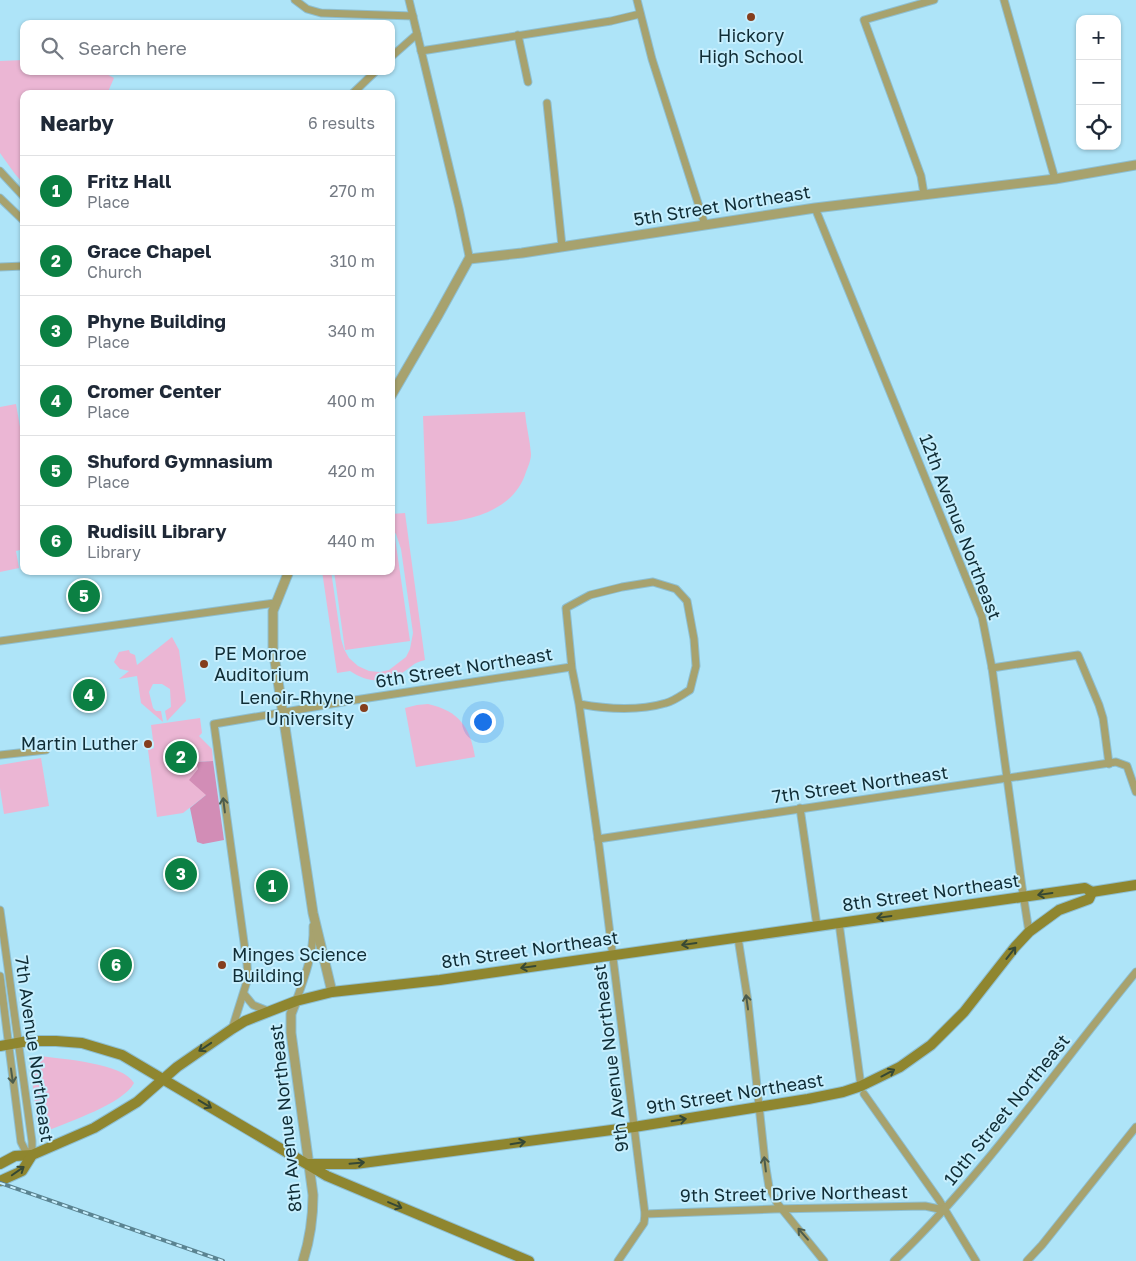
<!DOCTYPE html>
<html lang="en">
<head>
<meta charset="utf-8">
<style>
	:root { --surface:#fff; --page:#f6f6f7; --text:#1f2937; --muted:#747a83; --line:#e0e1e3; --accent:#0b8043 }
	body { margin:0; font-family:"Golos Text",sans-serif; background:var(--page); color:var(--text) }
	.controls { position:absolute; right:15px; top:15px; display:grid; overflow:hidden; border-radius:10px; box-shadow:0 1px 4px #0004 }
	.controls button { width:45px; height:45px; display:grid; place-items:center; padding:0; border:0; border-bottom:1px solid var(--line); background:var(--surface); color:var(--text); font:25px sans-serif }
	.you { position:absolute; left:482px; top:721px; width:18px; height:18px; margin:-12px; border:4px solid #fff; border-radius:50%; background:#1a73e8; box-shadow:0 0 0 8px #1a73e833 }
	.badge { display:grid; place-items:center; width:32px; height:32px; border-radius:50%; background:var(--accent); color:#fff; font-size:16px; font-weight:700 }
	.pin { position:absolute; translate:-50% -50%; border:2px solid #fff; box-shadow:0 1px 5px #0006 }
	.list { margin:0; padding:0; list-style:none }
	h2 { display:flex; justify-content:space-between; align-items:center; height:65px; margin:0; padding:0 20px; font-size:21px }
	h2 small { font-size:16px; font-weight:400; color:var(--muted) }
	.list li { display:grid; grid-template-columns:32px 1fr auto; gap:15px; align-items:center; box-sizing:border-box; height:70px; padding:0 20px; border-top:1px solid var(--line) }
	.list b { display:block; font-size:19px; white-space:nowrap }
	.list p { margin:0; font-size:16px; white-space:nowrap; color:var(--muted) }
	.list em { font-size:16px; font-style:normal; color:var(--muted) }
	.icon { flex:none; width:28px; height:28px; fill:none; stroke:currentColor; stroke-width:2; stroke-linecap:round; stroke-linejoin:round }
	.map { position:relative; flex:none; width:1136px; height:1261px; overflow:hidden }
	.search { position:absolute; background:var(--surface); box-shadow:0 1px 4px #0004; left:20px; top:20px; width:375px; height:55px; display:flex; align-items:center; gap:12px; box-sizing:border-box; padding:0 18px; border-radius:10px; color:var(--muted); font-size:19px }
	.panel { position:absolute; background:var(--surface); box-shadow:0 1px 4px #0004; left:20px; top:90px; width:375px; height:485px; border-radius:10px }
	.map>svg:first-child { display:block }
</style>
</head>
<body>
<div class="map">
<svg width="1136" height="1261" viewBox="0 0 1136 1261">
	<rect width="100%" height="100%" fill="#aee4f8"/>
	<g fill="#ebb6d4">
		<path d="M24,60v11h77l13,7 -7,16h-83l-1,89 -8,-9 -15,-21v-92z"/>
		<path d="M16,404l8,46v99l-8,2 3,17 -19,4v-165z"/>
		<path d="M525,412c1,14 5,28 6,42 0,6 -3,13 -5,18 -13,42 -62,50 -99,52l-4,-108z"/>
		<path d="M405,513l20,147c-13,3 -13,7 -23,13 -18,11 -36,9 -52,-2l-13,2 -15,-102h9l10,68 3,10 5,9 9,8 11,5 11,1 9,-2 17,-13 4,-8 3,-16 -12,-84 -5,-15 -5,-6v-14z"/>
		<path d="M395,538l15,103 -65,9 -11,-79h57v-32z"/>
		<path d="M172,637l7,13 7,51 -19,20 -2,-10 6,-4 -1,-18 -8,-5h-9l-4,8 4,16 3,3h5l2,11 -22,-19 -4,-27 -18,3 10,-8 -9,-2 -6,-7 5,-10 10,-2 1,3 5,2 2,10z"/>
		<path d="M428,704c31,7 42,23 47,53l-59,10 -11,-59 12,-3z"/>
		<path d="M200,718l2,15 -3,3 13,13 1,12 -16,1 9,33 -23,18 -26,4 -9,-67 6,-2 -3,-23z"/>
		<path d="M41,758l8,48 -45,8 -4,-26v-23z"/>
		<path d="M40,1056c22,3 83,7 94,27 -11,21 -64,38 -87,48l-10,-10 -6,-50v-11z"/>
	</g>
	<path fill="#d28db6" d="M213,761l11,79 -21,4 -6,-2 -7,-34 16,-13 -17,-15 9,-11 -2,-7z"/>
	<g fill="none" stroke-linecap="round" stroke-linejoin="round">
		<g stroke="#8ebfd1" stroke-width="9">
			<g id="minor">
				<path d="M295,0l12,9 14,4 92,3"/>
				<path d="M409,0l50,208 10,48v3"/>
				<path d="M637,0l15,59 53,166"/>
				<path d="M1004,0l51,179"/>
				<path d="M518,35l10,47"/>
				<path d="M421,51l190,-30 29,-7"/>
				<path d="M391,57l26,-23"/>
				<path d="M352,94l24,-23"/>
				<path d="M547,103l15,143"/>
				<path d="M0,171l24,26"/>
				<path d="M924,194l-3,-18 -57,-156 70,-20"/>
				<path d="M0,198l24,23"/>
				<path d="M815,208l167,409 10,51 30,219 7,45"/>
				<path d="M0,267l24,-1"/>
				<path d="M0,641l275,-38"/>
				<path d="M992,668l86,-13 21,50 4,13 6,46"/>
				<path d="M579,704c27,5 60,7 87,-1 8,-2 17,-9 24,-13l6,-24 -2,-27 -7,-38 -11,-12 -23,-7 -31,5 -32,8 -24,13 6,61 7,35 20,142 46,368 -1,9 -26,38"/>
				<path d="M0,755l46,-5"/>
				<path d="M800,808l17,118"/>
				<path d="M598,839l518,-77 11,4 9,26"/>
				<path d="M0,910l32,231v14"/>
				<path d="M839,923l22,163"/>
				<path d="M738,938l10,64 17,160 4,25 8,16 47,58"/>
				<path d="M0,976l21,166 4,8 6,5"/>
				<path d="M244,994l9,11 15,6"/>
				<path d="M296,1001c9,-24 18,-49 17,-75"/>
				<path d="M232,1029l16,-51 -1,-14 -33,-240 141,-24 216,-33"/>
				<path d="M864,1094l75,106 37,61"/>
				<path d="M645,1214l129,-5 151,-3 19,4"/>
				<path d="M894,1261c91,-87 162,-192 242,-289"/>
				<path d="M1027,1261l15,-16 94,-118"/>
			</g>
		</g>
		<g stroke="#8ebfd1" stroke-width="11">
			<g id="tertiary">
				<path d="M391,396l46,-79 32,-58 53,-6 293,-45 240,-29 81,-14"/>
				<path d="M289,571l-16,40v37l40,265 19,79"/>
				<path d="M296,1001l-5,13v19l22,162c0,22 -3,44 -10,66"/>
			</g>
		</g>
		<g stroke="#8ebfd1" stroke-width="12">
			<g id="secondary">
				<path d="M1092,892l44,-7"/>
				<path d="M0,1046l28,-5h28l26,2 40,12 205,121 202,85"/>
				<path d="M0,1164l15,-8 17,-1"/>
				<path d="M308,1164h47l279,-37 174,-28 35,-7 18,-6 39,-19 31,-22 33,-33 51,-65 14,-15 30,-22 30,-11 3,-7"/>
				<path d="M0,1181l22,-10 10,-16 62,-27 43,-26 40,-35 55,-38 13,-8 51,-20 36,-9 108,-12 645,-92 7,4"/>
			</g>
		</g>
		<use href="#minor" stroke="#a7a26e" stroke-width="7"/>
		<use href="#tertiary" stroke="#a7a26e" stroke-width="9"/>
		<use href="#secondary" stroke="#8f862f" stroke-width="10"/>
		<g stroke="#5b8492" stroke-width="4">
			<path id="rail" d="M0,1183l223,78"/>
		</g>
		<use href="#rail" stroke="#c7effe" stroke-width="2" stroke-dasharray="5.5" stroke-linecap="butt"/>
	</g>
	<defs><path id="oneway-shaft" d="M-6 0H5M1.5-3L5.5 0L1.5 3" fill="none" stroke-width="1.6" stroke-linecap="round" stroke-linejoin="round" transform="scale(1.25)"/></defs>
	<g stroke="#4c5c4c">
		<use href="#oneway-shaft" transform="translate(224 805) rotate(-97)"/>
		<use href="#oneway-shaft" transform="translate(747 1002) rotate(-98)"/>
		<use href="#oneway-shaft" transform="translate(12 1076) rotate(82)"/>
		<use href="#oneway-shaft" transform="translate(765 1164) rotate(-97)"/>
		<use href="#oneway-shaft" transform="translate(803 1234) rotate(-131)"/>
	</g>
	<g stroke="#364834">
		<use href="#oneway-shaft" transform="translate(1045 894) rotate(172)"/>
		<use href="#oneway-shaft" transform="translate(884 917) rotate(172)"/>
		<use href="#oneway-shaft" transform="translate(689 944) rotate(172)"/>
		<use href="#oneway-shaft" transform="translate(1011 953) rotate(-52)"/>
		<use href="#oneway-shaft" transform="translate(528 967) rotate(172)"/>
		<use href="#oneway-shaft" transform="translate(205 1047) rotate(146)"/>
		<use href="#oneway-shaft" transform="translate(888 1073) rotate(-28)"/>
		<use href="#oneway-shaft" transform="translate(205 1104) rotate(31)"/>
		<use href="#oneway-shaft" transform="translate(679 1120) rotate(-9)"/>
		<use href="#oneway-shaft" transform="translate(518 1143) rotate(-9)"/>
		<use href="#oneway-shaft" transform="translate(357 1163) rotate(-5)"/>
		<use href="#oneway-shaft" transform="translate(18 1171) rotate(-35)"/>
		<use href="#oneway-shaft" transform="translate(395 1205) rotate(23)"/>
	</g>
	<g fill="#853e1d" stroke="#c7effe" stroke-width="2">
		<circle cx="751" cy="17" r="5"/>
		<circle cx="204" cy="664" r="5"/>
		<circle cx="364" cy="708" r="5"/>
		<circle cx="148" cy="744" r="5"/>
		<circle cx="222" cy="965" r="5"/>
	</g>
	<g text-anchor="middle" stroke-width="4" stroke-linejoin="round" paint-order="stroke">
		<g font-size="18" fill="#102d36" stroke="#c7effe" text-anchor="start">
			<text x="751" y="42" text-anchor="middle">Hickory<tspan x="751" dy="21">High School</tspan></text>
			<text x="214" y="660">PE Monroe<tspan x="214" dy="21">Auditorium</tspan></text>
			<text x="354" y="704" text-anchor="end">Lenoir-Rhyne<tspan x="354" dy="21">University</tspan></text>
			<text x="138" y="750" text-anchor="end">Martin Luther</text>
			<text x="232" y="961">Minges Science<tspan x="232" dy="21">Building</tspan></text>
		</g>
		<g font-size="18" fill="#102d36" stroke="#c7effe">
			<text transform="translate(722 206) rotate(-9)" y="6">5th Street Northeast</text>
			<text transform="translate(960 527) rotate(69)" y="6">12th Avenue Northeast</text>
			<text transform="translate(464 668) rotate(-9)" y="6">6th Street Northeast</text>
			<text transform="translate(860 785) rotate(-8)" y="6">7th Street Northeast</text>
			<text transform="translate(931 893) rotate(-8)" y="6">8th Street Northeast</text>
			<text transform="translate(530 950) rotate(-8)" y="6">8th Street Northeast</text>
			<text transform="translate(34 1049) rotate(82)" y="6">7th Avenue Northeast</text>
			<text transform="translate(611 1058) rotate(-97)" y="6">9th Avenue Northeast</text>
			<text transform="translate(735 1094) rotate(-9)" y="6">9th Street Northeast</text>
			<text transform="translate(1007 1110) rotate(-51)" y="6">10th Street Northeast</text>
			<text transform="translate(286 1118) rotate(-96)" y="6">8th Avenue Northeast</text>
			<text transform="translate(794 1194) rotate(-1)" y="6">9th Street Drive Northeast</text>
		</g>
	</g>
</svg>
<div class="controls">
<button>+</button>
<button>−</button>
<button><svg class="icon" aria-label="locate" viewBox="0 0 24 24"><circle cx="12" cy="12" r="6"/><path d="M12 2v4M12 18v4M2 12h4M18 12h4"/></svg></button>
</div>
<div class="you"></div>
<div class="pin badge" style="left:272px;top:886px">1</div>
<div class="pin badge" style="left:181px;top:757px">2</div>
<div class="pin badge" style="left:181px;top:874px">3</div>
<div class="pin badge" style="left:89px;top:695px">4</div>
<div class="pin badge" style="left:84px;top:596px">5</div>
<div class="pin badge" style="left:116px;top:965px">6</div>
<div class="search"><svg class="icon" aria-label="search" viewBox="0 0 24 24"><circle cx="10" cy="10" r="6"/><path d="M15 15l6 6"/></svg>Search here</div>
<section class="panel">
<h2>Nearby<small>6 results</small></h2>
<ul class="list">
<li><span class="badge">1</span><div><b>Fritz Hall</b><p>Place</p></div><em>270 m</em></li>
<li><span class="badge">2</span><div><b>Grace Chapel</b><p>Church</p></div><em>310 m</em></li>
<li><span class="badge">3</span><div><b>Phyne Building</b><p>Place</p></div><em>340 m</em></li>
<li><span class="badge">4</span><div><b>Cromer Center</b><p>Place</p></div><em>400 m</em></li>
<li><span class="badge">5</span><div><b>Shuford Gymnasium</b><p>Place</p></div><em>420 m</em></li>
<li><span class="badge">6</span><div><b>Rudisill Library</b><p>Library</p></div><em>440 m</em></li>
</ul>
</section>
</div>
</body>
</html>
